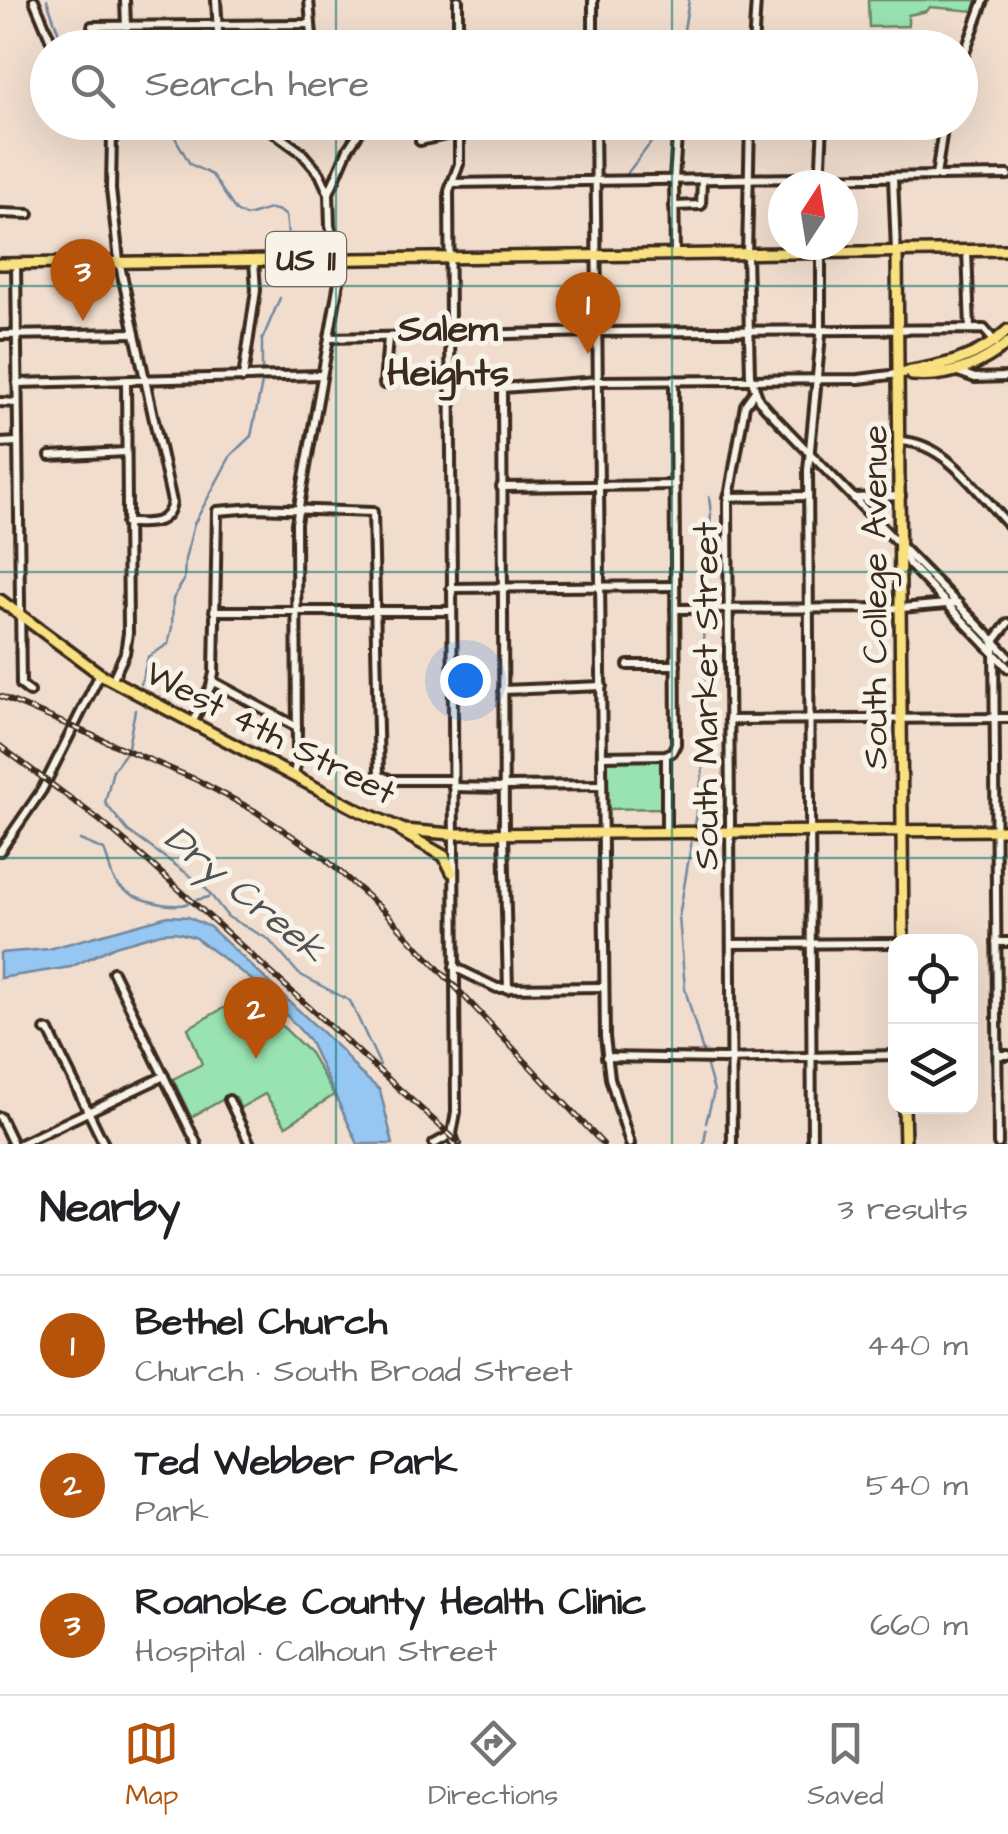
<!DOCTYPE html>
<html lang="en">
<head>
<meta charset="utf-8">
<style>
	:root { --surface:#fff; --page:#f6f6f6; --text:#202124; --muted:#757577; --line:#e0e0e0; --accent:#b45309 }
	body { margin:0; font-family:"Architects Daughter",sans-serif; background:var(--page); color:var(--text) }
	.controls { position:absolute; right:30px; bottom:30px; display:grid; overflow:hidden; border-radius:20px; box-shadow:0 10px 40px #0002 }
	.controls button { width:90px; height:90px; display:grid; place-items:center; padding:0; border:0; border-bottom:2px solid var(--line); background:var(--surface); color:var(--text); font:50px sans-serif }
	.compass { position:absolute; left:768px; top:170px; width:90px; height:90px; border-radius:50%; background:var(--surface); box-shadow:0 10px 40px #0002; rotate:12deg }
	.you { position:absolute; left:465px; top:680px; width:35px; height:35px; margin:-25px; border:8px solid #fff; border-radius:50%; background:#1a73e8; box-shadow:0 0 0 15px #1a73e833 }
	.badge { display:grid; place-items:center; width:65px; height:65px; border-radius:50%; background:var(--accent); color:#fff; font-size:32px; font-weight:700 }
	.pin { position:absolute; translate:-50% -82px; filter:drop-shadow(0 2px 5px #0008) }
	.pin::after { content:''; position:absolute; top:52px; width:35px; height:30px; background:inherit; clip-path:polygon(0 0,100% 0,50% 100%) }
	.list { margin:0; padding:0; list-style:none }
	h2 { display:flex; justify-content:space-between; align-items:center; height:130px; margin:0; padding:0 40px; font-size:42px }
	h2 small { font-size:32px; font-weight:400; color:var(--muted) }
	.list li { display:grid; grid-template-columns:65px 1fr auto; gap:30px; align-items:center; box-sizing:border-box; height:140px; padding:0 40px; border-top:2px solid var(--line) }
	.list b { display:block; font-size:38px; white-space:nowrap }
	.list p { margin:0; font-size:32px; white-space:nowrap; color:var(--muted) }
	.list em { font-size:32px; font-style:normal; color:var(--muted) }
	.icon { flex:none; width:55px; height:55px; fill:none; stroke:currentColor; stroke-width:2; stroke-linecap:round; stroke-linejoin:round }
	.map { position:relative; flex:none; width:1008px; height:1144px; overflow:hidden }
	.search { position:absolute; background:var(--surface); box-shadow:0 10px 40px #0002; left:30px; right:30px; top:30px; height:110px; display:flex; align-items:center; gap:25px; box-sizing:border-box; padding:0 35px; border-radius:55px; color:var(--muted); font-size:38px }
	.sheet { height:550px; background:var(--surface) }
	nav { display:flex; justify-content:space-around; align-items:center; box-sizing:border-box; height:140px; border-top:2px solid var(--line); background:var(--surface); font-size:28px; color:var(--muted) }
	nav a { display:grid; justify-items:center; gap:5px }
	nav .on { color:var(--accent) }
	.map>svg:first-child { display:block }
</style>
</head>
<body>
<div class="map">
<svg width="1008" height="1144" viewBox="0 0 1008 1144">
	<rect width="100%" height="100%" fill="#f0ddce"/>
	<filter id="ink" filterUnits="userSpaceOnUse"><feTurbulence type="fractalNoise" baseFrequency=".01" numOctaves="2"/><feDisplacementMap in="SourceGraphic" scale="20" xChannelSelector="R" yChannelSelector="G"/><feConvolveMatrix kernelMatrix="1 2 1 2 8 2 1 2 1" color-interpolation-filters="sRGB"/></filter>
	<g filter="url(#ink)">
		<g fill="#99e3b2" stroke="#6a8668" stroke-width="2.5">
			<path d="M868,0h109l-3,11 -44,-4 -3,4 -19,4v11l-39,1z"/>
			<path d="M663,759v49l-56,1v-48z"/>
			<path d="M245,996l22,23 12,4 31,30 24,42 -48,31 -21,-32 -25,14 -4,-11 -10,-2 -4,5 -31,17 -18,-38 29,-15 -14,-36z"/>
		</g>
		<path fill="#96c6f2" stroke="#72889d" stroke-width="2.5" d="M168,916l20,1 22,10 131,123 18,22 21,18 13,54h-35l-49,-104 -49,-54 -66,-49 -19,-5 -14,1 -46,13 -44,21 -71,11v-25l49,-4z"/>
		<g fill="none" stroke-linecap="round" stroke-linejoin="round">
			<g stroke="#72889d" stroke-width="2.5">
				<path d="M47,0l17,48"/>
				<path d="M681,48l8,-48"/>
				<path d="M160,122l13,12 17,30 22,11 24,36 9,5c17,-2 26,-14 41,0l4,36"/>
				<path d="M626,175l41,-53"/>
				<path d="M262,370v-30l18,-42"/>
				<path d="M703,605l8,-91 -2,-17"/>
				<path d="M141,684l7,-27 20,-13 4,-16 1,-29 11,-19 1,-21 9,-35 37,-69 20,-19 11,-53"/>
				<path d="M128,747l7,-37"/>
				<path d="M125,754l-12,16 -8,33 23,28 75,54 25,32 40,22 31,35 51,27 30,64"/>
				<path d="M695,826l10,-73 -2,-139"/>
				<path d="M692,839l-13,78 6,72 29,102 -8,32"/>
				<path d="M80,840l24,10c5,10 5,22 11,31 11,17 56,29 74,22"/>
				<path d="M196,900l13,-3"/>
				<path d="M704,1144l2,-14"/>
			</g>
			<g stroke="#3b2a1e" stroke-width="14">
				<g id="minor">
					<path d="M34,0l20,48"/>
					<path d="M125,0l1,26"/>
					<path d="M216,0l3,48"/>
					<path d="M309,0l4,48"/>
					<path d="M92,26l218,-2"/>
					<path d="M458,48v-48"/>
					<path d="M593,48v-48"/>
					<path d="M753,48l3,-48"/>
					<path d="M960,66l24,-66"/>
					<path d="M110,122l2,13 -1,54 8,72 53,241c-4,25 -25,21 -46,21"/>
					<path d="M260,122l41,30 19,22 9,20 1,32 12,39 -46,258 1,234 -3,19"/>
					<path d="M595,122l10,915 5,41 20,66"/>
					<path d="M750,122l-3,132 3,121 9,25 9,10c79,83 161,163 240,246"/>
					<path d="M420,141l39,-9"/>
					<path d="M936,176l8,-54"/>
					<path d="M893,177l3,74"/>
					<path d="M451,183l557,-8"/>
					<path d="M820,185l3,-63"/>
					<path d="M329,193l19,-44 18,-27"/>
					<path d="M674,206l27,-1 1,-26"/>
					<path d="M0,213l29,1"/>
					<path d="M967,250l3,79"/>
					<path d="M675,255l-1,-76 4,-57"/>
					<path d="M16,264l5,421 9,7"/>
					<path d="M0,335l135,-2"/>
					<path d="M329,338l268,-6 387,-3 11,13"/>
					<path d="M958,372l17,6 33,-1"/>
					<path d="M243,378l13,-88 -2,-29"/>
					<path d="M17,383l305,-8"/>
					<path d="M384,384l4,-46"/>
					<path d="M0,402l17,1"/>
					<path d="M900,441c46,1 78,52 108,83"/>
					<path d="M0,443l17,-1"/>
					<path d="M50,456l76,-4"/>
					<path d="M501,487l174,-2"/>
					<path d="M728,497l80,-1"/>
					<path d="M854,498l47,-2"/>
					<path d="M902,550l7,14 99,104"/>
					<path d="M451,588l224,-2"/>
					<path d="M675,609l226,-1 57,-5"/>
					<path d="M214,611h237"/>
					<path d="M628,665h48"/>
					<path d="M112,681l13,-28 3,-20 -2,-252"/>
					<path d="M212,681l85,46"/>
					<path d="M503,690l99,-4"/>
					<path d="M729,720l279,-2"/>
					<path d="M192,723l19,-37 3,-13 3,-162 38,-3 118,4 6,263 12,5h62"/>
					<path d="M602,756l64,-1 6,-3 4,-8 -2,-364"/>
					<path d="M504,786l98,-1"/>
					<path d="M453,787l51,1"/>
					<path d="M666,833v-78"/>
					<path d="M0,851l42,-61 58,-116"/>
					<path d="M996,942h12"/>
					<path d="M731,944l165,-1"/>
					<path d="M454,967l43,21 107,-1"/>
					<path d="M113,972l84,172"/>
					<path d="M508,989l-4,-155 -2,-446 96,-7 261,-2 39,-5"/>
					<path d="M45,1030l4,1 55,113"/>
					<path d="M998,1055h10"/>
					<path d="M606,1057l117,2 173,-4"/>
					<path d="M229,1100l21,44"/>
					<path d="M0,1117l13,27"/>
					<path d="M20,1144l144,-68"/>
					<path d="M434,1144l18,-10"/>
					<path d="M455,1144l-3,-10 4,-22 -7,-921 10,-27v-42"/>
					<path d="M732,1144l-4,-641 17,-98 10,-14"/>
					<path d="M812,1144l-4,-674 13,-135v-90"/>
					<path d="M998,1144l-4,-503 14,-18"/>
				</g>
			</g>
			<g stroke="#3b2a1e" stroke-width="16">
				<g id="major">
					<path d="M897,252l6,690"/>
					<path d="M0,264l1008,-14"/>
					<path d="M900,373c41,-7 77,-13 108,-43"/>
					<path d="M912,375c37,3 68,-9 96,-32"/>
					<path d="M0,600l100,74 260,137 44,19 48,4 556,-4"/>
					<path d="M402,832l42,24 8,16"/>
					<path d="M904,1106l1,38"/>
				</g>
			</g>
			<use href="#minor" stroke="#f7f3e8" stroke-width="6"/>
			<use href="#major" stroke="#f9e181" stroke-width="9"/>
			<g stroke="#3b2a1e" stroke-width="6">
				<g id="rail">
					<path d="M0,696l197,84 58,31 67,45 62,55 219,233"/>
					<path d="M0,746l98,73 52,44 310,281"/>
				</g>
			</g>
			<use href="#rail" stroke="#f7f3e8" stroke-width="2.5" stroke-dasharray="8" stroke-linecap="butt"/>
		</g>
	</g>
	<path fill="none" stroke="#0f766e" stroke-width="2.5" stroke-opacity="0.55" d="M336,0v48M672,0v48M336,122v1022M672,122v1022M0,286h1008M0,572h1008M0,858h1008"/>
	<g text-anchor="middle" stroke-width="10" stroke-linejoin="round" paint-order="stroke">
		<rect fill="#f7f3e8" stroke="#73665b" stroke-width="2.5" x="266" y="232" width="80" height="54" rx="8"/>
		<g font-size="32" font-weight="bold" fill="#3b2a1e">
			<text x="306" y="270">US 11</text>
		</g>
		<g font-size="35" fill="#3b2a1e" stroke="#f7f3e8">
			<text transform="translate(874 597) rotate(-90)" y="12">South College Avenue</text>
			<text transform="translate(705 696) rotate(-90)" y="12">South Market Street</text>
			<text transform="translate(271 732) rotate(27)" y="12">West 4th Street</text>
		</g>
		<g font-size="38" font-weight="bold" fill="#3b2a1e" stroke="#f7f3e8">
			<text x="448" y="341">Salem<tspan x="448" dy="44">Heights</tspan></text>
		</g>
		<g font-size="38" font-style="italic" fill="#525153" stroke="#f7f3e8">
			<text transform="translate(246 893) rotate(39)" y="13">Dry Creek</text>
		</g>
	</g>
</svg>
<div class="controls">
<button><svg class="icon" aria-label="locate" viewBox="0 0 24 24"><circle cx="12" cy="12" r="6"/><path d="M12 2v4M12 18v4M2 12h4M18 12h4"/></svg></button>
<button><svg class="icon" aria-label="layers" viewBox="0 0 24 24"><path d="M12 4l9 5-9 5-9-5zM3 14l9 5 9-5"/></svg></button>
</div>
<svg class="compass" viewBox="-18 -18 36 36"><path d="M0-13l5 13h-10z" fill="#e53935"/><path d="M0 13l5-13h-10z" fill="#757577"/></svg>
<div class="you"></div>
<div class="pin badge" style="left:588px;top:354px">1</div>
<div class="pin badge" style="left:256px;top:1059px">2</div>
<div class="pin badge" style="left:83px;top:321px">3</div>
<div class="search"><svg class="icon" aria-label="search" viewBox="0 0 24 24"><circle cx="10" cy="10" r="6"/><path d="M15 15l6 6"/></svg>Search here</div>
</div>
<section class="sheet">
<h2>Nearby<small>3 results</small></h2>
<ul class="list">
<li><span class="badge">1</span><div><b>Bethel Church</b><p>Church · South Broad Street</p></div><em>440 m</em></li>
<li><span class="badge">2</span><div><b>Ted Webber Park</b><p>Park</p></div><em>540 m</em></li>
<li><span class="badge">3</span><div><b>Roanoke County Health Clinic</b><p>Hospital · Calhoun Street</p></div><em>660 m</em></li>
</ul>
</section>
<nav>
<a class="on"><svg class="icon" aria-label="map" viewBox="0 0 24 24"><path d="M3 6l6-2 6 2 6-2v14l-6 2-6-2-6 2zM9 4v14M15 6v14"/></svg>Map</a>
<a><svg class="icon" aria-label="directions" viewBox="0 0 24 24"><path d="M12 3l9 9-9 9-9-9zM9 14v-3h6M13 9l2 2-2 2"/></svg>Directions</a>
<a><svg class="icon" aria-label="saved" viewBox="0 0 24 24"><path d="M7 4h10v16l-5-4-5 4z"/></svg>Saved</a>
</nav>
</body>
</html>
